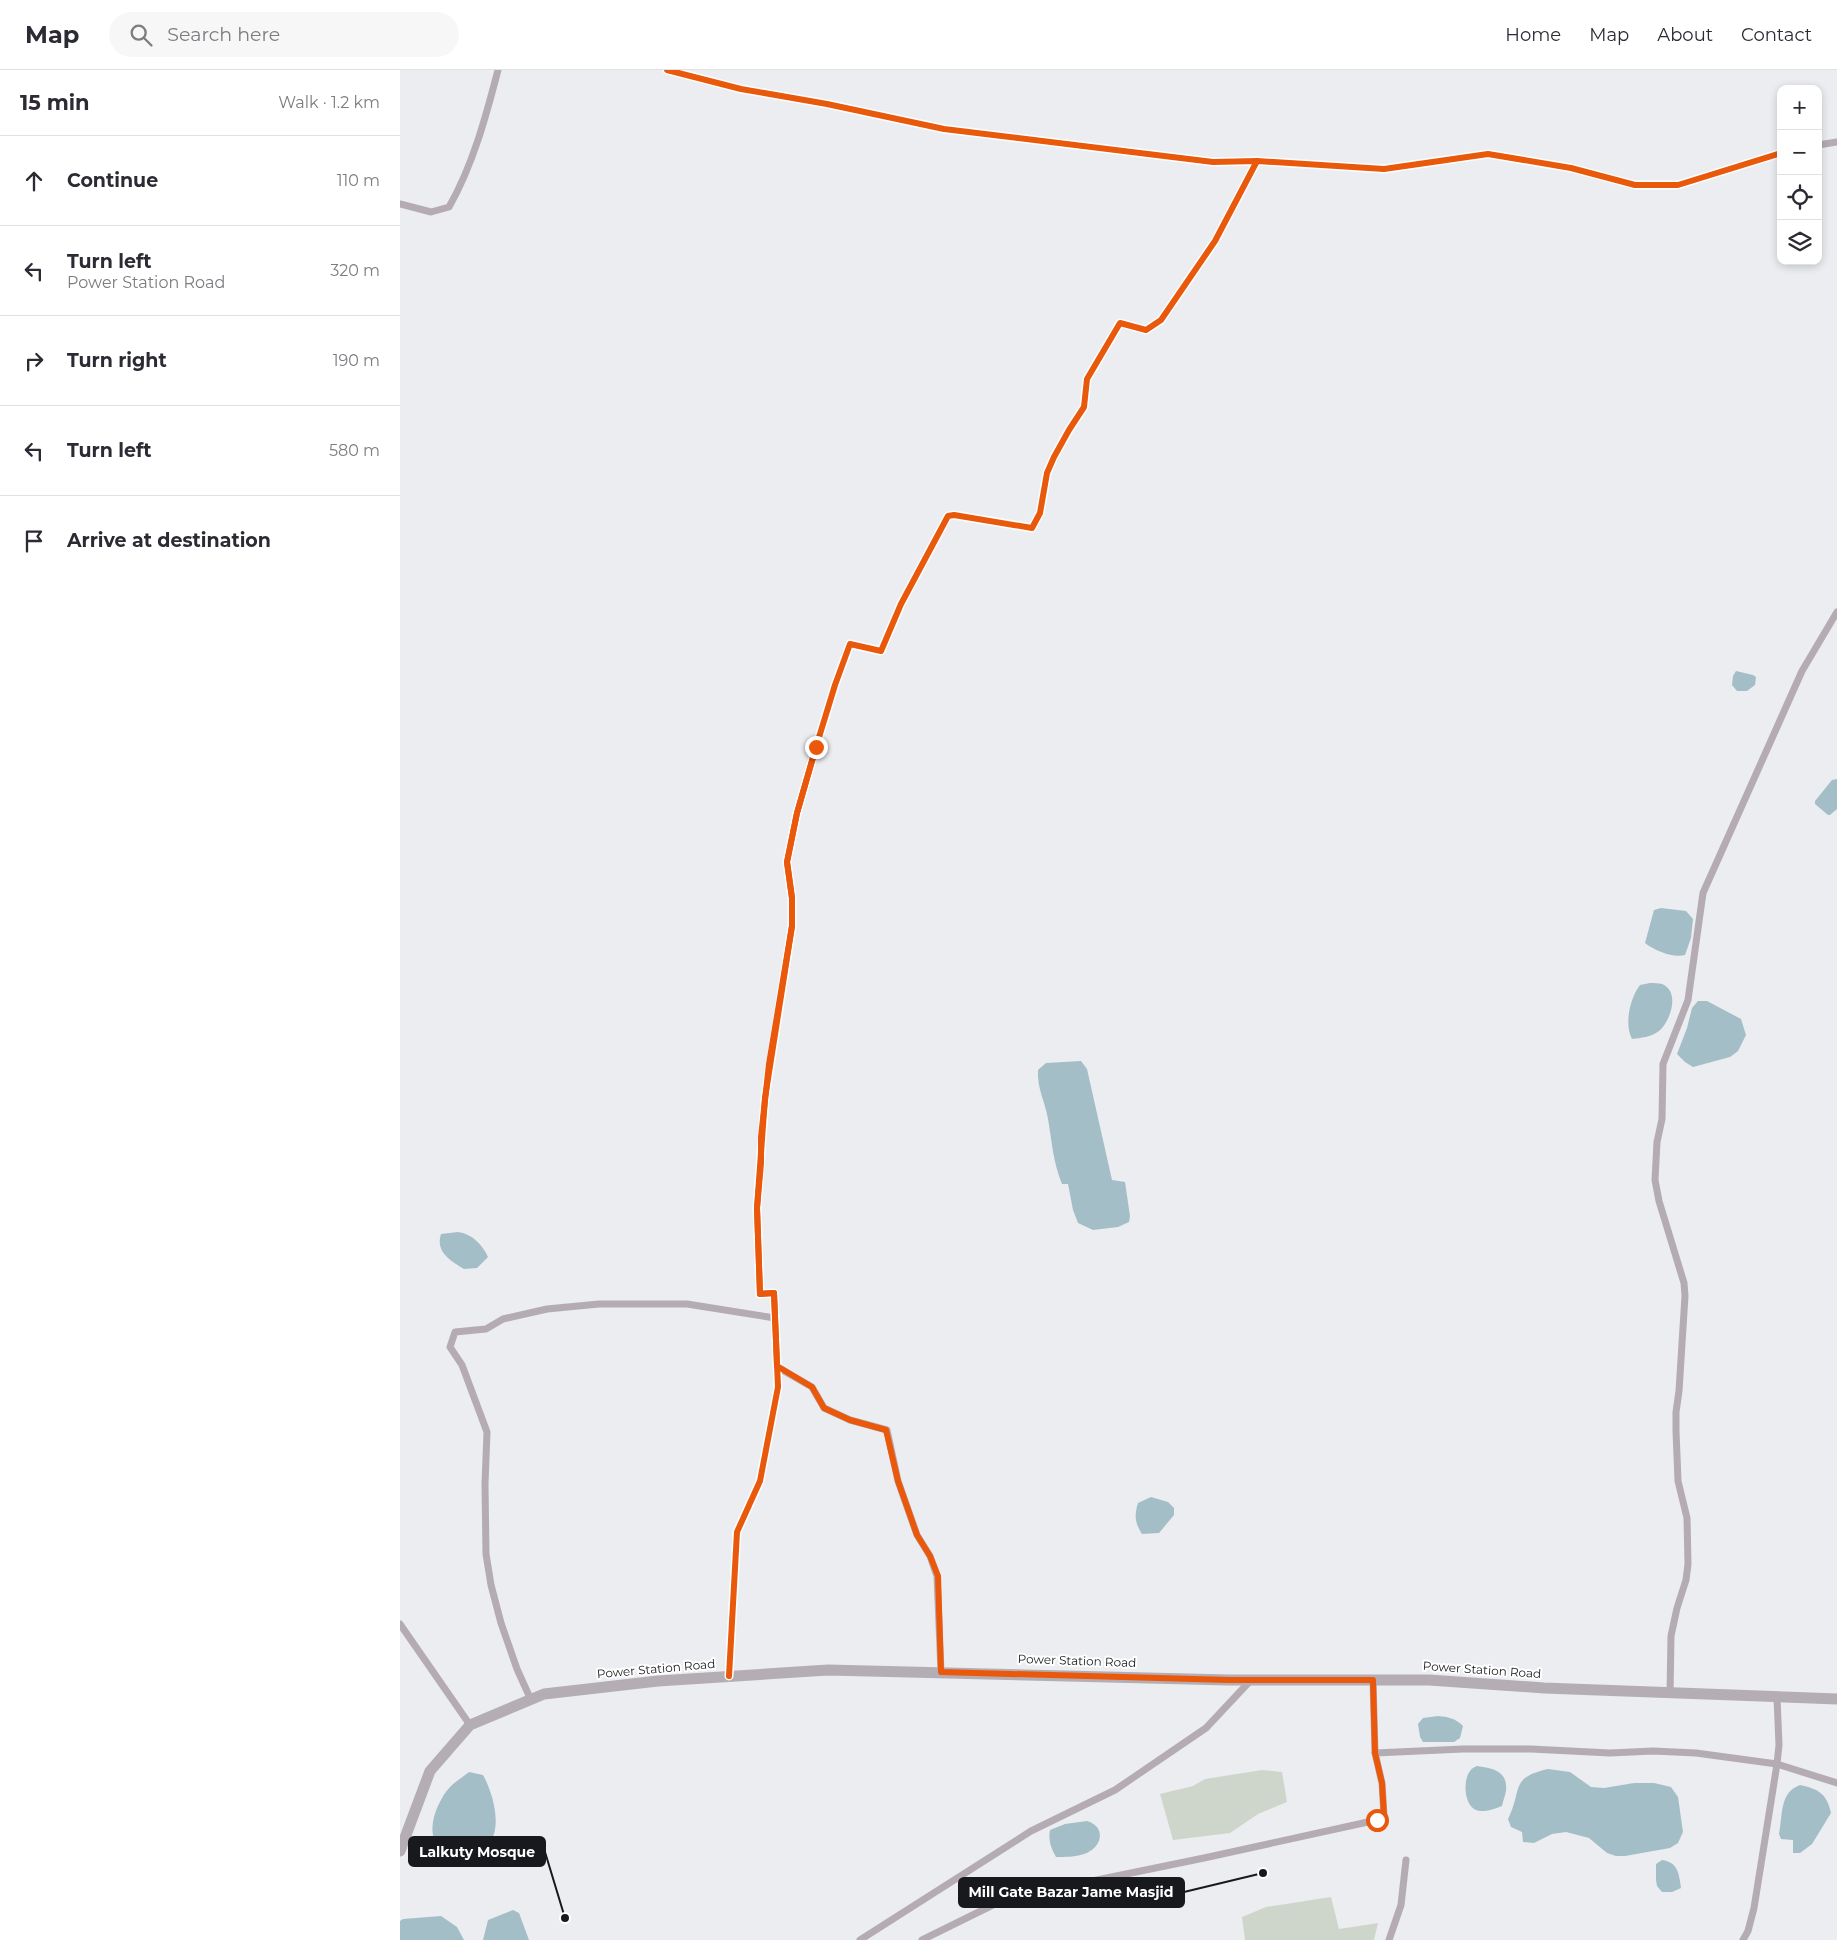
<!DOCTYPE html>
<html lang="en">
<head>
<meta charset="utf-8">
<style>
	:root { --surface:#fff; --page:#f7f7f7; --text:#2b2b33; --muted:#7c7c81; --line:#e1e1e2 }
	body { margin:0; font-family:Montserrat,sans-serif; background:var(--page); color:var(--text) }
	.controls { position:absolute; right:15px; top:15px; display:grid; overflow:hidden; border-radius:10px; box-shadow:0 2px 8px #0003 }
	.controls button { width:45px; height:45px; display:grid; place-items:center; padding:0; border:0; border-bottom:1px solid var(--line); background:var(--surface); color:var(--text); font:25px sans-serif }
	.stop { position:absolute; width:15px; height:15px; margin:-11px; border:4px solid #ea580c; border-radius:50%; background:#fff }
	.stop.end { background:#ea580c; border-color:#fff; box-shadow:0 1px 5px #0008 }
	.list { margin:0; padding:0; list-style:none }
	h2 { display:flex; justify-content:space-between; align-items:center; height:65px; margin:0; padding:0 20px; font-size:21px }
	h2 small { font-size:16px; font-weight:400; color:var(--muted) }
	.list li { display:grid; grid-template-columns:32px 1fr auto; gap:15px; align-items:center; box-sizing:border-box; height:90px; padding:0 20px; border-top:1px solid var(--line) }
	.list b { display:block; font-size:19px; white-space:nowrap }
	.list p { margin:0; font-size:16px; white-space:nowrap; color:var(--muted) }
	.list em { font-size:16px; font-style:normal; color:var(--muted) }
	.icon { flex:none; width:28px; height:28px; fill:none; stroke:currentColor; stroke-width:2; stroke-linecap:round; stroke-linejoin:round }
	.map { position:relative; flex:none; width:1437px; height:1870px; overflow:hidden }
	header { display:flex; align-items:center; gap:30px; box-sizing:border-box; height:70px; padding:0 25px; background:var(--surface); border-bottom:1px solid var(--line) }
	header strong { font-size:24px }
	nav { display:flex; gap:28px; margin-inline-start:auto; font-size:18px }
	.search { width:350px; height:45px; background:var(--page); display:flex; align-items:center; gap:12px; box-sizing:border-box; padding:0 18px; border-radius:28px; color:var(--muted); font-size:19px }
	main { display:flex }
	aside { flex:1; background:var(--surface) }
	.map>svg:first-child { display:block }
</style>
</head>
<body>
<header>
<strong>Map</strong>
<div class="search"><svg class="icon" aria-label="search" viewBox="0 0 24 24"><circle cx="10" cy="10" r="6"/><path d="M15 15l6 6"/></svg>Search here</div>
<nav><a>Home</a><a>Map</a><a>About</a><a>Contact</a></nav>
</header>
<main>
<aside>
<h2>15 min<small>Walk · 1.2 km</small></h2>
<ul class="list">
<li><svg class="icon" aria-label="ahead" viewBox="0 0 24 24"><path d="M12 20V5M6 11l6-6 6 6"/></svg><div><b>Continue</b></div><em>110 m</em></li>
<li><svg class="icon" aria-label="left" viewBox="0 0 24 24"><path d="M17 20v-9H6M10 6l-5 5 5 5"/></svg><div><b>Turn left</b><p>Power Station Road</p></div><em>320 m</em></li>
<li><svg class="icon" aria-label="right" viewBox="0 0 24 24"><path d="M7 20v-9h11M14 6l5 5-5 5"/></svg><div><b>Turn right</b></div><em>190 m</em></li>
<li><svg class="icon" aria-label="left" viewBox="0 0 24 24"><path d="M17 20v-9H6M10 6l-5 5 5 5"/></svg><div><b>Turn left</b></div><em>580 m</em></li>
<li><svg class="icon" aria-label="arrive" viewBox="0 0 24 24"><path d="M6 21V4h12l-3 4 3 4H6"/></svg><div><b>Arrive at destination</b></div></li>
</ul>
</aside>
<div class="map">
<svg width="1437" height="1870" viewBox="0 0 1437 1870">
	<rect width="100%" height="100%" fill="#ebedf0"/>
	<g fill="#ced6cc">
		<path d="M862,1700l20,2 5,30 -29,12 -28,19 -57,7 -13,-46 33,-8 12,-7z"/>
		<path d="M931,1827l8,32 39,-6 -4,17h-129l-3,-23 24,-10z"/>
	</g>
	<g fill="#a4bec7">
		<path d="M1336,601l17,4 3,2 -1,8 -8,6h-10l-5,-6 1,-9z"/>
		<path d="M1437,709v30l-7,6h-2l-13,-11v-3l17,-21z"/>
		<path d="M1261,838l25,3 7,8 -2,19 -6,17c-12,3 -30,-4 -40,-12l9,-33z"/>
		<path d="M1250,913c3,0 9,0 12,1 19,8 8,38 -3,47 -8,6 -18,7 -27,8 -8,-15 -2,-41 8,-54z"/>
		<path d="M1298,931h9l34,18 5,16 -8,16 -8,6 -37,10 -8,-5 -8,-8 10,-26 5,-20z"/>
		<path d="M681,991l6,8 25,111 13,2 5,34 -1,6 -11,5 -25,3 -15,-7 -5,-13 -5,-26h-6c-9,-22 -10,-42 -14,-65 -3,-18 -11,-30 -10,-49l8,-7z"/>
		<path d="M58,1162c14,2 24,12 30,25l-11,11 -13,1c-13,-8 -29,-17 -23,-35z"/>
		<path d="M751,1427l17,5 6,6v7l-15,18 -17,1c-7,-11 -8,-18 -4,-31z"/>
		<path d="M1038,1646c10,1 17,2 25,10l-3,12 -6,4h-31l-3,-5 -2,-13 5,-6z"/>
		<path d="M1077,1696c16,2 31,5 29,25 -1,5 -3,10 -4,15 -8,3 -19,8 -28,3 -10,-7 -11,-29 -4,-38 2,-3 5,-4 7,-5z"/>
		<path d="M1148,1699l22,3 21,15 13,1 30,-5h20l17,4 7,10 5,35 -5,11 -8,5 -45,8h-9l-9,-3 -18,-15 -23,-6 -14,2 -18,9 -11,-1 -1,-10 -11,-5 -3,-8c15,-30 1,-41 40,-50z"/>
		<path d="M69,1702l14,3c9,16 18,46 9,64 -1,3 -6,7 -8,9 -13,13 -23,12 -40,6 -3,-4 -7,-8 -9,-13 -8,-16 4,-42 15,-54 6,-6 13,-10 19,-15z"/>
		<path d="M1400,1715c19,4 27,9 31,28l-19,31 -12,9h-7v-13l-12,-1 -2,-5c4,-19 0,-41 21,-49z"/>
		<path d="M687,1751c20,6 15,27 -3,33 -9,3 -19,3 -28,3 -5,-9 -8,-17 -6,-27l15,-6z"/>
		<path d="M1262,1790c16,2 17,14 19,28l-9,4h-10l-5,-6 -1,-6v-16z"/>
		<path d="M113,1840l6,3 10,27h-46l5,-20z"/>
		<path d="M41,1846l16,11 7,13h-64v-19l3,-2z"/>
	</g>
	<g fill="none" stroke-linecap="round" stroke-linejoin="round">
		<g stroke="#b4acb2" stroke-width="7">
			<path d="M267,0l74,19 86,15 117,25 269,33 44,-1 127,8 104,-15 83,14 64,17h43l103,-32"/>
			<path d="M1418,75l19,-3"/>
			<path d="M0,134l31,8 18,-5c24,-42 37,-91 49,-137"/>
			<path d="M377,1297l35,20 12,21 26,12 37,10 11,51 19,54 13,21 7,20 4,96"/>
			<path d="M0,1554l70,101"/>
			<path d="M329,1606l8,-144 23,-51 18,-94 -4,-94 -14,1 -3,-86 8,-110 27,-172v-28l-5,-36 10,-49 19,-66 19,-62 15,-41 31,7 20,-47 47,-88 6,-1 78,13 8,-15 7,-40 7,-16 15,-27 15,-23 3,-28 33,-56 26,7 15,-10 54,-79 42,-80"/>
			<path d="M973,1610l2,73 88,-4h68l79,4 43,-2 43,2 81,11 60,19"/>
			<path d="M1270,1624l1,-58 6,-28 9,-28 2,-16 -1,-46 -9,-37 -2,-50v-19l3,-21 6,-95 -1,-13 -25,-82 -4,-21 2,-38 5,-23 1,-55 25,-64 15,-107 99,-222 35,-59"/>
			<path d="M131,1630l-14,-31 -16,-46 -10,-38 -5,-31 -1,-70 2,-52 -25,-67 -12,-18 5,-15 31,-3 17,-10 44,-10 52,-5h88l88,14"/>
			<path d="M460,1870l171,-109 84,-41 91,-62 45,-48"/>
			<path d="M522,1870l75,-37 49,-16 46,-6 112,-23 173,-38 7,-4 -2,-33 -7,-30"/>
			<path d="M989,1870l12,-35 5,-45"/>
			<path d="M1343,1870l5,-9 6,-23 23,-144 2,-19 -2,-47"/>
		</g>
		<path stroke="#b5adb4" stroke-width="11" d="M0,1781l30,-80 40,-46 74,-31 114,-13 170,-11 401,10h200l115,8 293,11"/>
		<g stroke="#fff" stroke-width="9">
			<g id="cycleway">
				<path d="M267,0l74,19 86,15 117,25 269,33 44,-1 127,8 104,-15 83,14 64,17h43l103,-32"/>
				<path d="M329,1606l8,-144 23,-51 18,-94 -4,-94 -14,1 -3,-86 8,-110 27,-172v-28l-5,-36 10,-49 19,-66 19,-62 15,-41 31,7 20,-47 47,-88 6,-1 78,13 8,-15 7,-40 7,-16 15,-27 15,-23 3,-28 33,-56 26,7 15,-10 54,-79 42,-80"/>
			</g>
		</g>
		<use href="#cycleway" stroke="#e8590c" stroke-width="6"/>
	</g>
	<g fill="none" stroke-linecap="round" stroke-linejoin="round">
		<path stroke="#ea580c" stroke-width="6" d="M416,677l-19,66 -10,49 5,36v28l-23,138 -8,73v26l-4,45 3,86 14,-1 3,73 35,21 12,21 26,12 36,10 12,51 19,54 13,21 8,20 3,96 288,8h144l2,73 7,30 2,33 -7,4"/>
	</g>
	<g text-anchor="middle" stroke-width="4" stroke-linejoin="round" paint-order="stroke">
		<g font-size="12" fill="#18191c" stroke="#fff">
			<text transform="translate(677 1591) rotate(2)" y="4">Power Station Road</text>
			<text transform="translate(256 1599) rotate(-5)" y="4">Power Station Road</text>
			<text transform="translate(1082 1600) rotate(4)" y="4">Power Station Road</text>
		</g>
	</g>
	<path fill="none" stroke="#18191c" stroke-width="2" d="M165 1848L145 1782M863 1803L784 1822"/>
	<g fill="#18191c" stroke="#fff" stroke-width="2">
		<circle cx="165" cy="1848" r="5"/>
		<circle cx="863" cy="1803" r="5"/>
	</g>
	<g fill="#18191c" stroke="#18191c" stroke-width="2">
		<rect x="9" y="1767" width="136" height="29" rx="5"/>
		<rect x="559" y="1808" width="225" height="29" rx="5"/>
	</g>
	<g font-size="14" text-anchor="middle" font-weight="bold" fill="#fff">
		<text x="77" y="1787">Lalkuty Mosque</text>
		<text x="671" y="1827">Mill Gate Bazar Jame Masjid</text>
	</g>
</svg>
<div class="controls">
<button>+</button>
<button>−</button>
<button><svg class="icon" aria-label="locate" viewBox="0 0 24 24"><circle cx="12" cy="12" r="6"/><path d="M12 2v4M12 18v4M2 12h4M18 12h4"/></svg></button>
<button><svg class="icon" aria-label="layers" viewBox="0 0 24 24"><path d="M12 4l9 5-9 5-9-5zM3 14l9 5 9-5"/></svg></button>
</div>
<div class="stop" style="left:977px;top:1750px"></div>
<div class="stop end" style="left:416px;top:677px"></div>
</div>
</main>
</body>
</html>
